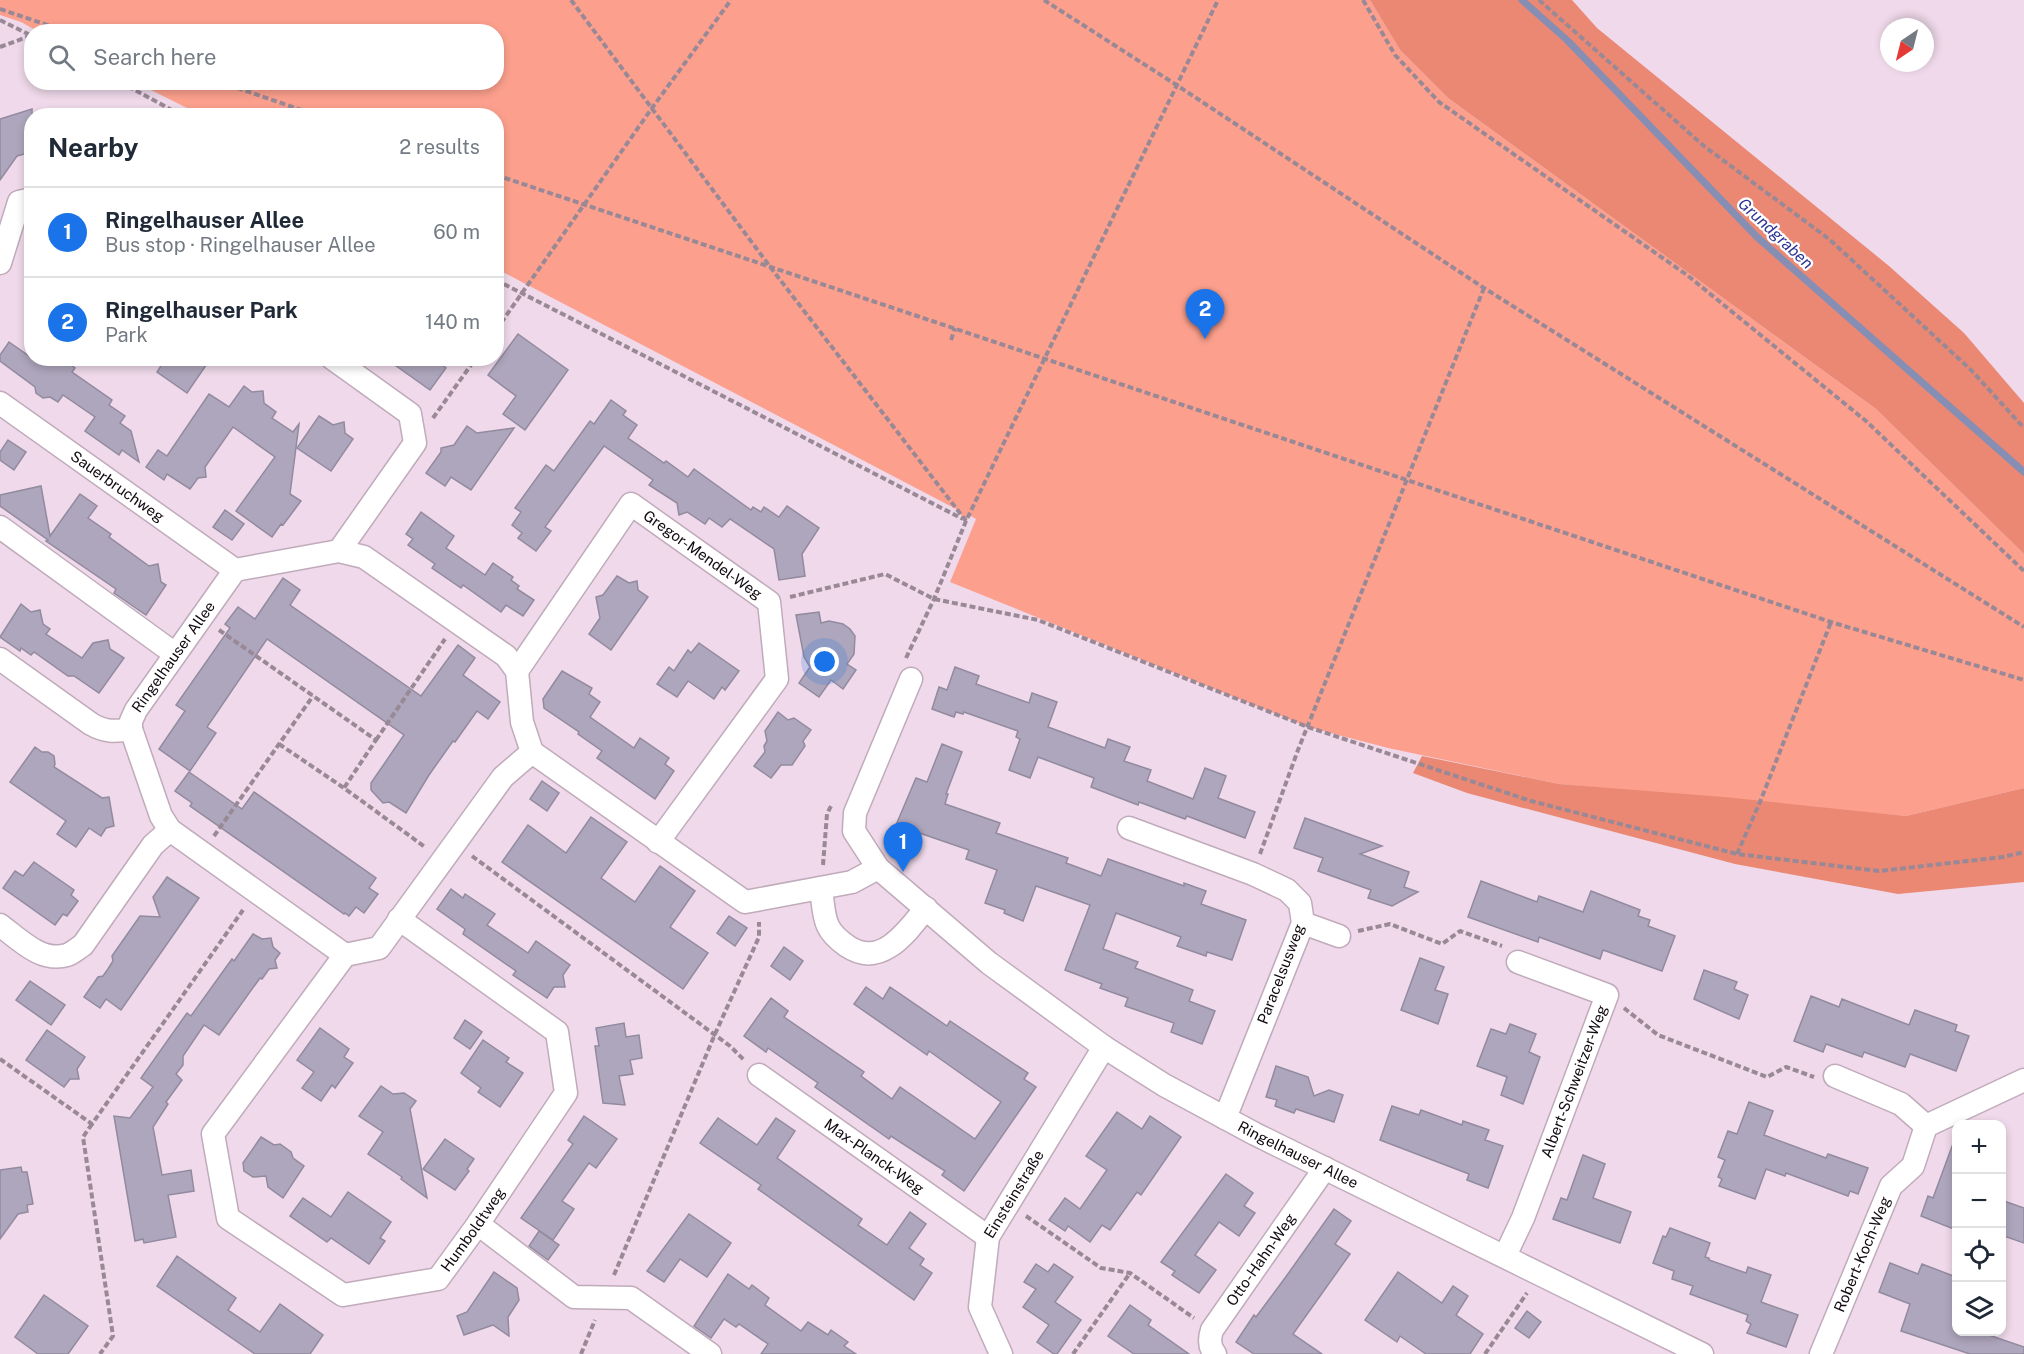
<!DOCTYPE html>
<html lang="en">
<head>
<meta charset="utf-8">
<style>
	:root { --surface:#fff; --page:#f6f6f7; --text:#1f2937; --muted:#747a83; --line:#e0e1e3; --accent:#1a73e8 }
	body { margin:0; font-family:"Public Sans",sans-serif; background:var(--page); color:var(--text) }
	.controls { position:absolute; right:18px; bottom:18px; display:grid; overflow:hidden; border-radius:12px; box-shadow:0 3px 9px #0003 }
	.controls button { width:54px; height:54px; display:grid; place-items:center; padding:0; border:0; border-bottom:2px solid var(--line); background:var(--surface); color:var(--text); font:30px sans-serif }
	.compass { position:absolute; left:1880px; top:18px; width:54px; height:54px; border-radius:50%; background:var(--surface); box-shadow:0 3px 9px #0003; rotate:215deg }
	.you { position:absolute; left:825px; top:662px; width:21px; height:21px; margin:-15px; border:4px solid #fff; border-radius:50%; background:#1a73e8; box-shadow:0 0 0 9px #1a73e833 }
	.badge { display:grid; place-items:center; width:39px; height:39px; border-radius:50%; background:var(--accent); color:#fff; font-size:20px; font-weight:700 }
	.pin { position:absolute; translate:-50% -50px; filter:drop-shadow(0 2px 3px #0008) }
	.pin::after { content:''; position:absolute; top:32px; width:21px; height:18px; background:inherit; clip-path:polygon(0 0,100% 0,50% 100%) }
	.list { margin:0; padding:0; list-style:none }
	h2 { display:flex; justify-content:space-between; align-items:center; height:78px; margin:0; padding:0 24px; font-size:26px }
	h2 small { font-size:20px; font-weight:400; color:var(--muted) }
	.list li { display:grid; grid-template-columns:39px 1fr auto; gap:18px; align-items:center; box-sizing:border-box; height:90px; padding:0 24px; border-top:2px solid var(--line) }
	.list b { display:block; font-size:22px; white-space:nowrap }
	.list p { margin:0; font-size:20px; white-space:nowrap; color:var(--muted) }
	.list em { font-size:20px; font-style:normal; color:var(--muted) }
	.icon { flex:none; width:33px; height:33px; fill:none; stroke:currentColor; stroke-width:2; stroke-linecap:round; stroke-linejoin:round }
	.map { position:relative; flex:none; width:2024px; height:1354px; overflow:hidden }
	.search { position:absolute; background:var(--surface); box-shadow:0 3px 9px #0003; left:24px; top:24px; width:480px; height:66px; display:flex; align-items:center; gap:15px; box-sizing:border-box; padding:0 21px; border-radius:24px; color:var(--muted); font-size:22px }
	.panel { position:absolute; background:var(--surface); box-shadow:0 3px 9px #0003; left:24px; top:108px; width:480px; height:258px; border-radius:24px }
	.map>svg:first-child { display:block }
</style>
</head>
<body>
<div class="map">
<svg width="2024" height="1354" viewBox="0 0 2024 1354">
	<rect width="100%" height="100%" fill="#efd9ea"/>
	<path fill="#fca08d" d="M0,0h1370l30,50 48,48 428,311 148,145v234l-118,28 -347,-32 -171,-36 -80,-21 -358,-145 26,-63 -7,-4 -3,6 -10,-12 -459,-240 -1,-153 -295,-1 -64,-32 359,-1v-50h-457l-18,-10 -21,-7z"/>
	<g fill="#ea8874">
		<path d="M1370,0h202l25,28 292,238 75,67 60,70v151l-148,-145 -428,-311 -48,-48z"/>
		<path d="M1422,756l137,28 165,13 182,19 118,-28v94l-126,12 -163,-30 -268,-71 -54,-20z"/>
	</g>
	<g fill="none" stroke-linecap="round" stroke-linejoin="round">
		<path stroke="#868eb4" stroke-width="7" d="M1522,0l45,40 190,197 267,235"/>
	</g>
	<g fill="#aea6bc" stroke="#928a9f" stroke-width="1.5">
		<path d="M32,109v43l-15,4 -17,24v-61z"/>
		<path d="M518,334l50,36 -43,60 -22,-16 13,-18 -28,-21z"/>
		<path d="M9,342l23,16h29l14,10 -3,4 40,28 -3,5 16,11 -5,7 11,8 8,31 -17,-12 -3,5 -34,-24 10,-14 -32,-22 -5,7 -8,-5 -7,1 -7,-5 -1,-6 -35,-26v-6z"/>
		<path d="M166,358h45l-24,35 -30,-21z"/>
		<path d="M385,358h47l14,10 -16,22z"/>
		<path d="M244,386l8,6 11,-1 1,12 12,9 -4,6 21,14 6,-8 -9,70 11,7 -18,24 -2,-1 -9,13 -36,-26 39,-54 -42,-30 -28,40 1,10 -8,1 -8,11 -23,-15 -3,6 -18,-13 12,-17 9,6 42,-62 20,13z"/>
		<path d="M611,400l15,11 -3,4 14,10 -9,13 36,25 2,-2 22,16 6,-8 57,41 2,-3 8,5 3,-5 15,10 8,-11 32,22 -17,26 3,22 -26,4 -5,-31 -44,-30 -8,8 -13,-9 -4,6 -18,-12 -8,3 -2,-12 -28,-18 4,-5 -49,-34 -59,81 6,4 -15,20 -18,-13 4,-5 -10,-8 9,-13 -6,-4 31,-43 8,6 36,-50 4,3z"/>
		<path d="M319,416l14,9 11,-3 1,11 8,6 -22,32 -34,-23z"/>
		<path d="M467,426l10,7 37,-5 -43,62 -20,-13 -6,9 -19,-13 15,-21v-4l13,-3z"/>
		<path d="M8,440l18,12 -12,18 -14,-10v-8z"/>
		<path d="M41,486l9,50 30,-42 17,12 -9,12 23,16 -2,3 40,29 9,-2 3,18 5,3 -20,30 -32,-22 2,-4 -70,-48 2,-1 -48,-34v-11z"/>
		<path d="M225,510l19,14 -12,16 -19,-13z"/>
		<path d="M421,512l33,24 -8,12 39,27 8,-12 20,14 -2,3 8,6 -2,3 17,11 -11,16 -17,-11 -5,7 -38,-27 -2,3 -29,-20 3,-4 -27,-19 5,-6 -7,-5z"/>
		<path d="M617,576l12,7 8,-2 1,9 10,7 -37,53 -22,-16 11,-16 -4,-21 7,-2z"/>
		<path d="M283,578l17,12 -10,15 131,91 37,-51 17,13 -12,17 37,27 -12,17 -11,-8 -22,31 -2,-1 -24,34 -23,38 -17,-11 -6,1 -12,-13v-7l33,-48 -137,-96 -60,88 9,6 -26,38 -31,-22 26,-38 -9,-6 54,-77 -5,-4 13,-17 17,12z"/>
		<path d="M21,604l10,8 9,-2 3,14 7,5 -4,5 36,24 11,-15 15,-3 2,9 14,9 -25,35 -25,-17h-6l-34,-24 -3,3 -10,-7 -1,3 -20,-14z"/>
		<path d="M819,612l2,11 8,-2 14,3 7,5 5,7 -1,18 -7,10 9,6 -13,19 -12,-9 -12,17 -20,-14 11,-16 -6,-10 -8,-42z"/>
		<path d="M699,643l40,28 -14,19 -3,-3 -8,12 -26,-18 -11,16 -20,-13 12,-17 5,4 14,-21 3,3z"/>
		<path d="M955,667l24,9 -3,8 53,19 3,-10 25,9 -9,25 57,21 3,-9 22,8 -6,14 27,9 -4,11 46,18 12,-31 21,8 -8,22 37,14 -10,26 -58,-22 -2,3 -46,-17 -1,3 -47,-18 3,-9 -56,-21 -8,21 -21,-8 11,-31 -4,-2 2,-6 -54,-19 -1,2 -7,-2 -2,5 -22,-8 7,-22 8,3z"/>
		<path d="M562,671l30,17 -3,6 11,8 -10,15 44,31 6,-10 29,20 -4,6 9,7 -19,28 -58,-41 5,-7 -24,-17 1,-2 -35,-24 -1,-9z"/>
		<path d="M778,712l10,8 6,-2 17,12 -8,11 2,5 -13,19h-11l-10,13 -17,-12 11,-14 -1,-6 3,-5 -2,-10z"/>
		<path d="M942,744l20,8 -16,42h2l-3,10 55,19 -4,10 72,25 -2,5 35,13 7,-17 76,27v-3l22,8 -5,13 45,16 -14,40 -25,-8 -1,4 -29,-10 4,-9 -65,-24 -13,36 35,13 -3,6 58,22 -4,11 26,10 -13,33 -31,-12 3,-9 -49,-17 3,-8 -28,-10 2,-4 -37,-14 25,-65 -54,-19 -13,35 -19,-8 1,-3 -20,-7 12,-33 -31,-11 3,-9 -73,-25 20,-47 11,4z"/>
		<path d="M35,747l7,5h6l6,4 1,8 -1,3 48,31 7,-1 5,29 -8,2 -5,8 -12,-8 -13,19 -19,-13 9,-13 -56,-39z"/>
		<path d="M189,772l53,37 12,-17 122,86 -7,10 9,6 -14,19 -8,-6 -7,9 -4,-3 -1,1 -154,-108 2,-3 -17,-12z"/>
		<path d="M542,781l17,12 -12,18 -17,-12z"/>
		<path d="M591,817l36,25 -26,36 34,24 25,-36 35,25 -25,36 38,26 -25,36 -181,-127 26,-37 38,28z"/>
		<path d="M1305,818l77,28 -22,8 49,18 -5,15 14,5 -26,14 -24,-8 3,-8 -53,-19 5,-13 -29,-10z"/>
		<path d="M34,862l40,28 -3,5 7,6 -11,15 -4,-2 -8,11 -52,-37 12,-17 8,5z"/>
		<path d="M167,877l32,21 -78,112 -15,-11 -6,9 -16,-11 14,-20 5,-1 5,-7 5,-8 -1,-5 28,-40 20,1 -7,-20z"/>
		<path d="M1481,881l56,21 2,-6 44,16 8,-21 49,19 -2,6 12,4 -2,6 27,10 -13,35 -59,-21 -3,9 -61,-22 -1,5 -70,-25z"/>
		<path d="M451,889l12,9 2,-4 30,20 -8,11 41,28 8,-12 34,24 -7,10 2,12h-11l-7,11 -34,-23 3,-4 -53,-37 2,-5 -28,-20z"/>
		<path d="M729,916l18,12 -12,18 -18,-13z"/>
		<path d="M253,934l9,5 9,-1 2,9 7,6 -5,7 2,8 -8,1 -7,10 -2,-1 -41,57 -15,-10 -21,31v9l-7,9 6,6 -16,22 2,2 -15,23 9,48 29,-5 3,21 -26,4 8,42 -32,6 -1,-4 -8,2 -21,-125 16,2 23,-31 -12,-9 46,-65 4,3 41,-57 2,2z"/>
		<path d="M784,947l19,14 -13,19 -19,-14z"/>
		<path d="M1420,958l24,9 -9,23 13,4 -10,30 -37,-14z"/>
		<path d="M1704,970l33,12 -3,7 14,6 -9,24 -45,-20z"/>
		<path d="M30,981l35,24 -14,20 -35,-25z"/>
		<path d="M866,987l17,12 7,-12 57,39 3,-5 78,52 -4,6 12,8 -72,104 -22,-16 3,-4 -54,-35 -2,3 -74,-52 3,-4 -50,-35 -2,4 -22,-16 27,-38 17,13 -4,6 80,55 -3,4 31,23 8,-12 75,52 26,-37 -72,-51 -2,4 -73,-51z"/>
		<path d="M1811,996l28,11 3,-8 67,26 6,-15 42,15 -2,6 14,5 -13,35 -46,-17 -5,13 -41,-15 -2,5 -36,-13 -3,8 -29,-11z"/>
		<path d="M465,1020l17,12 -12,17 -16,-11z"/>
		<path d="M624,1023l2,14 13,-2 3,23 -12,2 3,14 -14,2 6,29 -22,-2 -8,-57h4l-3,-18z"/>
		<path d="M1510,1024l26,10 -7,18 11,5 -17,47 -22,-9 6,-18 -30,-11 14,-37 15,5z"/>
		<path d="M320,1028l29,21 -5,8 9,6 -18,25 -3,-3 -11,16 -19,-13 12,-16 -17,-12z"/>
		<path d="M47,1030l38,27 -8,12 2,10h-9l-6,8 -38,-27z"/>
		<path d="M483,1040l26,18 -3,4 17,11 -23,34 -22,-15 3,-4 -20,-15z"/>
		<path d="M1276,1066l32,11 6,19 15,-6 14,5 -9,27 -38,-13 -2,4 -19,-7 2,-6 -11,-3z"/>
		<path d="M381,1086l12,8 11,-1 12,8 -6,8 17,89 -26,-19 1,-2 -34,-23 15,-22 -24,-16z"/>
		<path d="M1749,1102l24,9 -9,24 62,23 2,-4 40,14 -10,26 -8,-3 -2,5 -62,-23 -1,3 -19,-7 -11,30 -36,-13 3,-7 -4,-2 7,-17 -7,-3 10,-26 9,3z"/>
		<path d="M1392,1106l27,9 2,-5 41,15 1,-4 26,9 -4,10 18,6 -15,42 -21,-8 2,-6 -89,-34z"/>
		<path d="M1117,1112l25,17 8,-13 31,21 -40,58 -4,-3 -27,38 -8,-5 -12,17 -22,-16 -3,5 -16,-11 16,-22 15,11 27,-39 -21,-14z"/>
		<path d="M584,1116l33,23 -21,29 -7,-5 -27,38 12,8 -21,31 -32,-22 52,-74 -5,-4z"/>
		<path d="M718,1118l39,27 19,-27 19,13 -18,27 85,61 -4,6 29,20 23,-33 16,12 -17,24 15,11 -4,6 12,8 -18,27 -156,-111 3,-4 -61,-42z"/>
		<path d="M261,1137l13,8 6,-1 11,8 2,6 11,8 -21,32 -15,-11 -2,-11 -13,1 -9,-6 -1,-8z"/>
		<path d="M445,1139l29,20 -7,10 2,2 -14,19 -32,-21z"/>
		<path d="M1954,1141l2,1v88l-35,-14 7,-20 5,2z"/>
		<path d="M1583,1155l22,9 -12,34 38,14 -11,31 -67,-24 8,-21 6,2z"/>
		<path d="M21,1167l1,5h5l6,32 -6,1 1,7 -10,2 -18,25v-69z"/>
		<path d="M1226,1174l27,19 -9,13 11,7 -16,23 -20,-14 -24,33 21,15 -17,23 -27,-18 3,-4 -14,-9z"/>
		<path d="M348,1192l43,30 -11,16 5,3 -16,23 -38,-26 -4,4 -37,-26 13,-18 28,19z"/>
		<path d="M2001,1200l23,8v35l-23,-8z"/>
		<path d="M1334,1209l17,12 -16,23 15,10 -57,80 29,20h-68l-18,-12 18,-27 2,2 29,-39z"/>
		<path d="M689,1214l42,29 -24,34 -27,-18 -16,23 -17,-11z"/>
		<path d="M1670,1228l40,15 -5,14 4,1v2l37,13 2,-6 23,8 -10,27 37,13 -12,32 -39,-14 4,-9 -5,-3 2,-6 -58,-21 3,-8 -21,-7 2,-8 -21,-8 10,-27 3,1z"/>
		<path d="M539,1231l20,14 -11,15 -19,-14z"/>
		<path d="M177,1256l59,42 -8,12 32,22 20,-28 43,31 -13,19h-55l-98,-68z"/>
		<path d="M1890,1263l28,11 4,-10 34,13v55h24l44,15v7h-54l-69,-23 9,-27 -31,-12z"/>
		<path d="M1036,1264l12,8 6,-8 19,13 -18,25 26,18 -24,34h-3l-17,-12 12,-17 -26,-18 13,-18 -12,-7z"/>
		<path d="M494,1272l23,16 2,12 -11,17 1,19 -16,-11 -29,10 -7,-19 10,-4z"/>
		<path d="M1398,1272l44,31 11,-17 15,10 -12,19 27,19 -13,20h-44l-26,-18 -3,6 -32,-22z"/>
		<path d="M728,1274l21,15 3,-4 17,13 -4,7 36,26 7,-9 20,13 3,-5 17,12 -4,4 12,8h-95l7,-10 -29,-20 -3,3 -12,-8 -13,19 -17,-12z"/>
		<path d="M44,1295l44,31 -20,28h-30l-23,-17z"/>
		<path d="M1130,1305l21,15 -3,5 41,29h-55l-26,-18z"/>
		<path d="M1527,1311l14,11 -12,16 -14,-10z"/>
	</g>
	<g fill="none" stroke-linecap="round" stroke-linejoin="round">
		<g stroke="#c0abbb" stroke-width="25">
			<g id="minor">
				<path d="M0,263l19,-61 13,-3"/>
				<path d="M332,358l78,56 5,29 -76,108"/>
				<path id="s1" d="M0,403l235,167"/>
				<path d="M0,527l175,127"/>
				<path d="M0,659l91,65c14,8 24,8 40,5"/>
				<path id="s2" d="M517,671l114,-167 138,98 8,77 -119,163"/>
				<path id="s3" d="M911,679l-56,134 -1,18 24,37 111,95 115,84 60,38 91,49 447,220"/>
				<path id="s4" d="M532,752l-29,25 -124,171 -34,7 -175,-125 -9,-14 -30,-87v-8l5,-11 99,-140 104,-19 25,6 142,99 11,15 5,51 10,30 213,150 107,-20 26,-14"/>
				<path d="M1129,828l124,46 34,16 13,13 3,20 -78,195"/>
				<path d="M821,889c2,12 2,27 7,37 4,9 12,15 19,20 34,23 60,-14 79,-38"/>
				<path d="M1303,923l36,13"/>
				<path d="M0,925c19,14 41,38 67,30 6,-2 11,-7 16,-10l70,-100 17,-15"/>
				<path id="s5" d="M345,955l-132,179 15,84 115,77 95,-16 40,-55 88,-131 -9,-61 -158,-113"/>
				<path id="s6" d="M759,1075l229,162"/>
				<path d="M1835,1076l66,28 25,22"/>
				<path d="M478,1224l96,73 57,1 79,56"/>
				<path id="s7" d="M1505,1256l18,-38 84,-223 -89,-33"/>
				<path id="s8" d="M1001,1354l-21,-47 8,-70 116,-190"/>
				<path id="s9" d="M1215,1354c-6,-7 -6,-15 -3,-24l113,-162"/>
				<path id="s10" d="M1821,1354l70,-168 22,-20 13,-40 98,-46"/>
			</g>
		</g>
		<g stroke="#998996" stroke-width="4" stroke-dasharray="6 3" stroke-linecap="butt">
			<path d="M571,0l200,268 195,253"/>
			<path d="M1044,0l134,86 306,202 540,339"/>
			<path d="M1363,0l32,55 44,47 248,173 179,146 158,150"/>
			<path d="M1539,0l165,146 125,93 142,131 53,58"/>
			<path d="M0,9l68,23"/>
			<path d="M0,20l32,16"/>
			<path d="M0,47l30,-11"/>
			<path d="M120,82l63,34"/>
			<path d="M220,82l99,34"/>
			<path d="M496,175l1335,447 193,58"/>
			<path d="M496,280l467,239"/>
			<path d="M496,330l156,-222 79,-108"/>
			<path d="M951,340l4,-12"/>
			<path d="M433,418l43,-60"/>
			<path d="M790,597l95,-23 49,25 104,21 270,107 223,74 206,53 142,17 124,-14 21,-5"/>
			<path d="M219,630l157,110 -32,48 81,59"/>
			<path d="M906,658l28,-59 32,-78 252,-521"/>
			<path d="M376,740l69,-101"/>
			<path d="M279,744l65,44"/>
			<path d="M214,836l99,-140"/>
			<path d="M1260,854l38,-104 186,-462"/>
			<path d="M1737,854l23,-52 71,-180"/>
			<path d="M472,856l258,190 14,14"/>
			<path d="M823,865l4,-51 5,-10"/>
			<path d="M1358,931l32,-7 52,20 18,-13 42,15"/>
			<path d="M1624,1008l34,27 109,42 19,-10 28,10"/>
			<path d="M0,1059l92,65 151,-214"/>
			<path d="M92,1124l-9,13 30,199 -13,18"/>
			<path d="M1026,1216l75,52 29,5 64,45"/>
			<path d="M614,1275l101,-241 44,-97v-15"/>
			<path d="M581,1354l14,-34"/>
			<path d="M1073,1354l57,-81"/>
			<path d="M1485,1354l42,-61"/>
		</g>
		<use href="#minor" stroke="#fff" stroke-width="22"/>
	</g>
	<g text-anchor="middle" stroke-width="4.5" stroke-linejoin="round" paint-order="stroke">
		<g font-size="15" fill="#110a10" stroke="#fff">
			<text dy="5" stroke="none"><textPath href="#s1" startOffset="144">Sauerbruchweg</textPath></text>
			<text dy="5" stroke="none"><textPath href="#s2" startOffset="290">Gregor-Mendel-Weg</textPath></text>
			<text dy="5" stroke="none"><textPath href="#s4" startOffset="693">Ringelhauser Allee</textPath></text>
			<text transform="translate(1281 974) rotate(-69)" y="5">Paracelsusweg</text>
			<text dy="5" stroke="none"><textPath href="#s7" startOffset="188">Albert-Schweitzer-Weg</textPath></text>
			<text dy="5" stroke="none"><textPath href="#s3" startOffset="718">Ringelhauser Allee</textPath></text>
			<text dy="5" stroke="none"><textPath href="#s6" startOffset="141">Max-Planck-Weg</textPath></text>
			<text dy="5" stroke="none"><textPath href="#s8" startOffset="172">Einsteinstraße</textPath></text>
			<text dy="5" stroke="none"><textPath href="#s5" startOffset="603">Humboldtweg</textPath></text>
			<text dy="5" stroke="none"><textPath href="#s10" startOffset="108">Robert-Koch-Weg</textPath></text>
			<text dy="5" stroke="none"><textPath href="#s9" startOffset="111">Otto-Hahn-Weg</textPath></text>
		</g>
		<g font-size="16" font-style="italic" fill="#2d3594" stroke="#fff">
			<text transform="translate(1776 233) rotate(43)" y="6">Grundgraben</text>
		</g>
	</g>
</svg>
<div class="controls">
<button>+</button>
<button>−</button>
<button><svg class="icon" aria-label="locate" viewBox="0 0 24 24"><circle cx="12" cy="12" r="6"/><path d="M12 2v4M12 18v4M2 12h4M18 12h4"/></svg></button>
<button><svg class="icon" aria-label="layers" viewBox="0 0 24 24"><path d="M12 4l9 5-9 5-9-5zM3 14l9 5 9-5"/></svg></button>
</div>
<svg class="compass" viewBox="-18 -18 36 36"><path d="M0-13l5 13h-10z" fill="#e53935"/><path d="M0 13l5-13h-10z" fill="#747a83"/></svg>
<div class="you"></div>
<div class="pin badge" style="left:903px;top:872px">1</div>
<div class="pin badge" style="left:1205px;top:339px">2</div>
<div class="search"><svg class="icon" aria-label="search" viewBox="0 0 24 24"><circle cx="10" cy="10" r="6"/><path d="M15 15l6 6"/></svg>Search here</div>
<section class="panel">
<h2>Nearby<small>2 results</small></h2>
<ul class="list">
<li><span class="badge">1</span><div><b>Ringelhauser Allee</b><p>Bus stop · Ringelhauser Allee</p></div><em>60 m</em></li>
<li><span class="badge">2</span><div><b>Ringelhauser Park</b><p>Park</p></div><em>140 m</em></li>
</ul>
</section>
</div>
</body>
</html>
